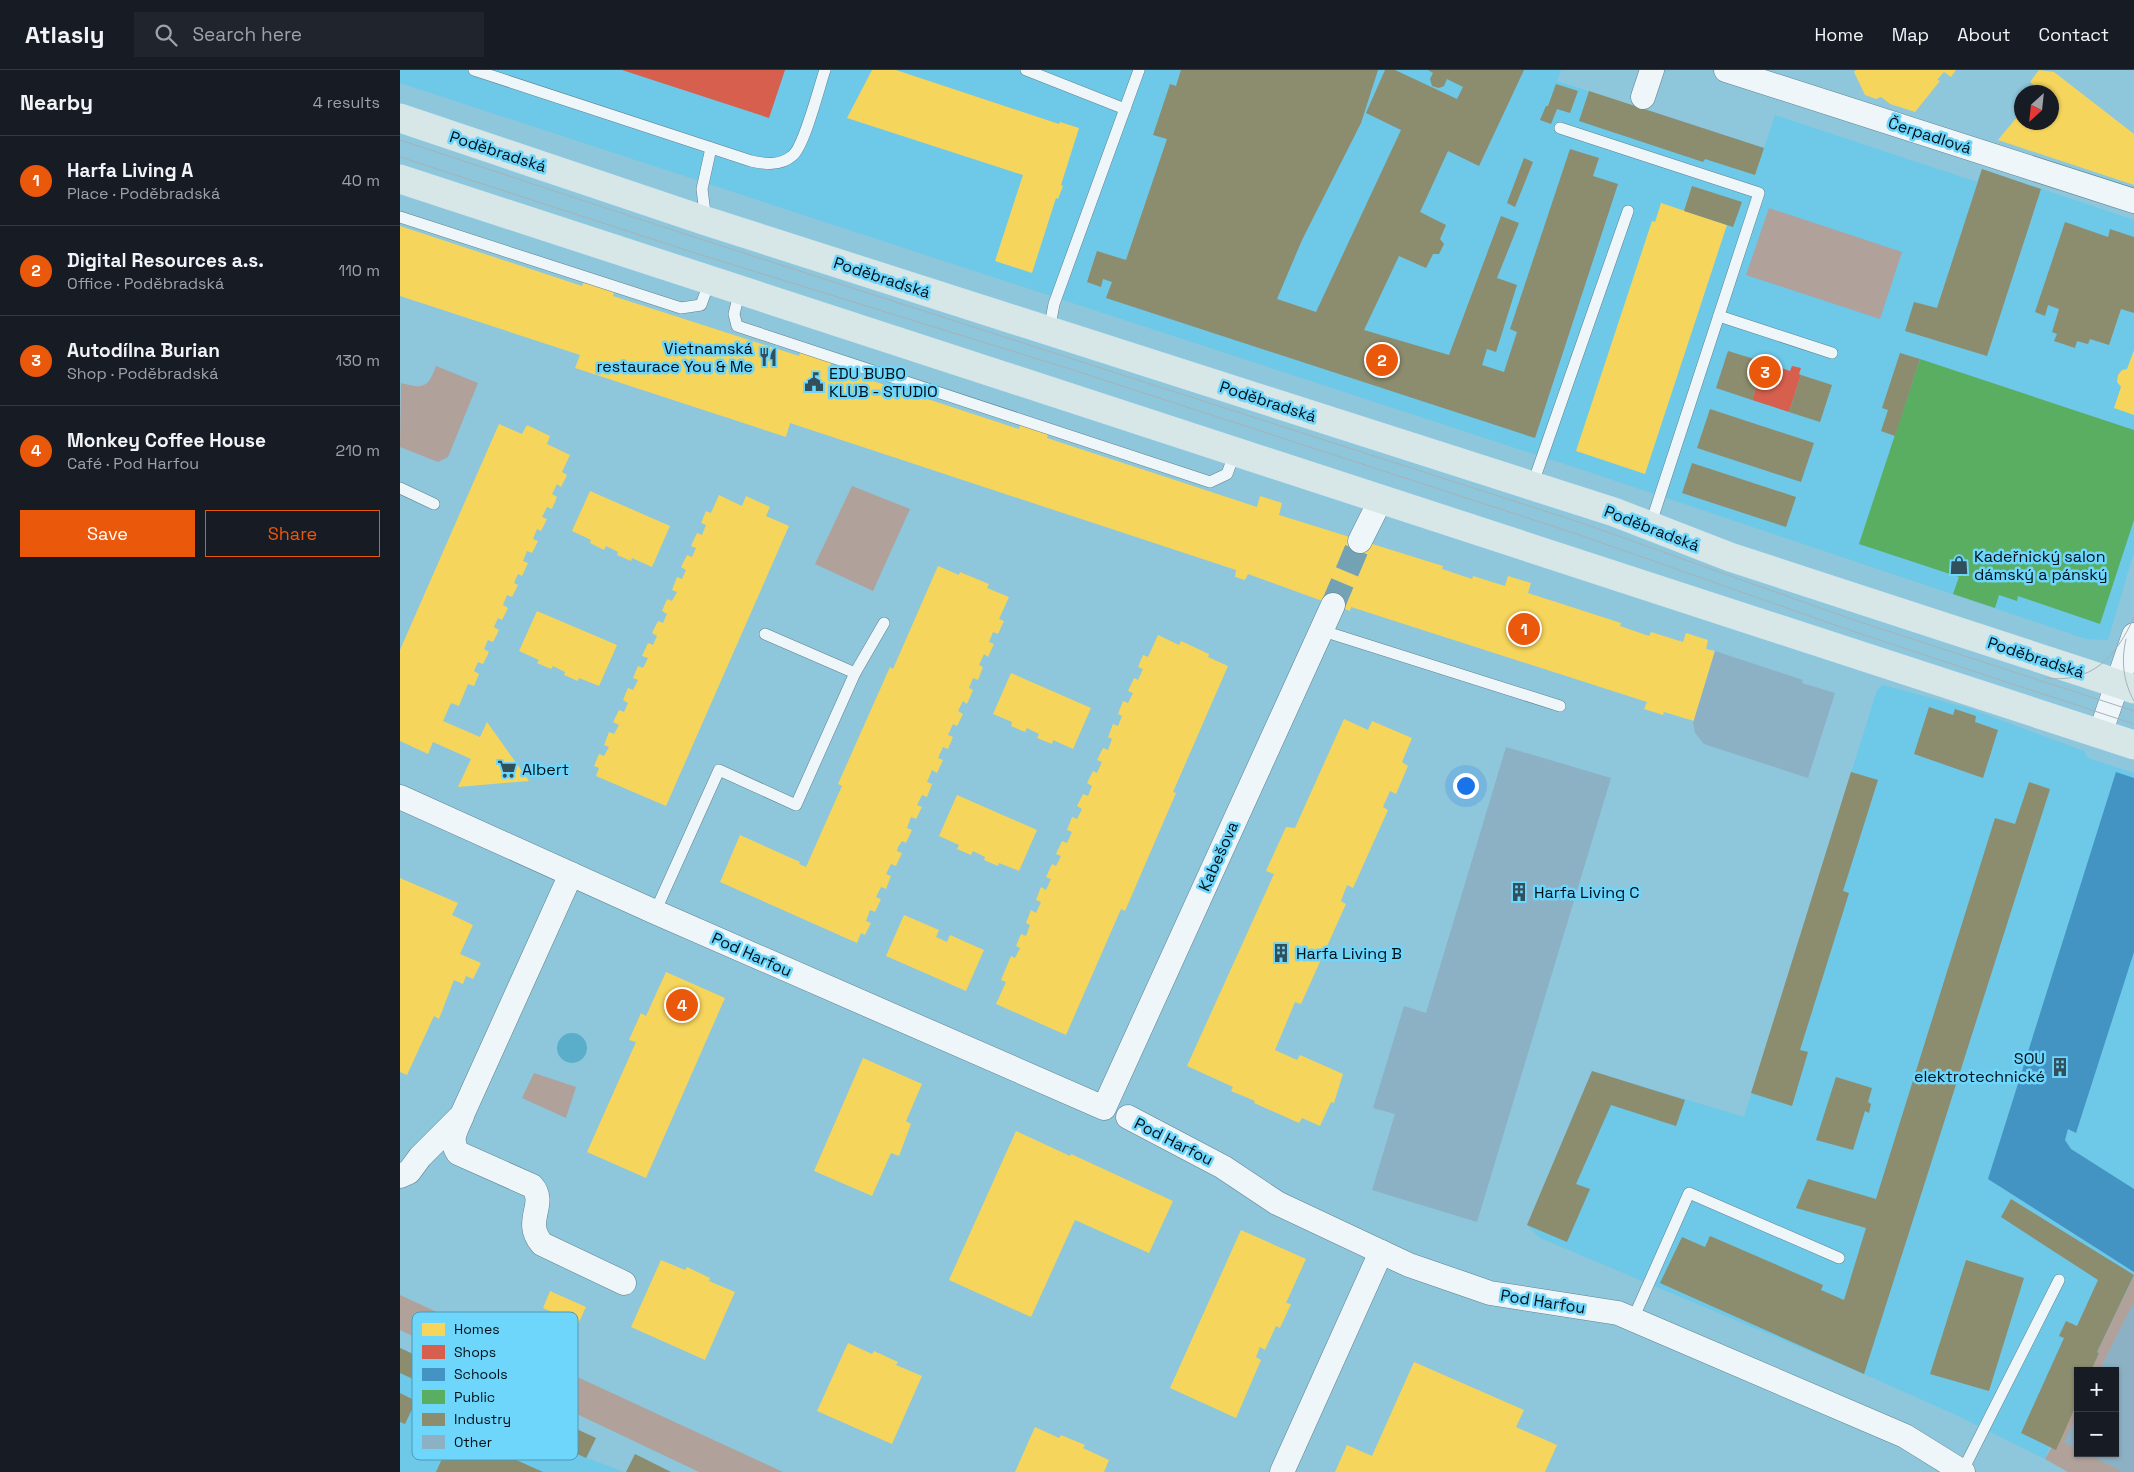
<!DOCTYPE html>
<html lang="en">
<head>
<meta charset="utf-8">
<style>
	:root { --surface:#171b24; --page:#20242c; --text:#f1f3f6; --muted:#9ea1a6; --line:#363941; --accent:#ea580c }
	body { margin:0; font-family:"Space Grotesk",sans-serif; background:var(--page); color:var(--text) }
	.controls { position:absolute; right:15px; bottom:15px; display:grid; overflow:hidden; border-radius:0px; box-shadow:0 1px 4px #0004 }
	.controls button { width:45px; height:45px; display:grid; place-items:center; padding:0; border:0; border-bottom:1px solid var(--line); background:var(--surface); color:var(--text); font:25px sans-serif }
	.compass { position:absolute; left:1614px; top:15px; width:45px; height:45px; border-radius:50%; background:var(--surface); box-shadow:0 1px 4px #0004; rotate:207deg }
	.you { position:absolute; left:1065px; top:715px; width:18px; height:18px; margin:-12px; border:4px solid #fff; border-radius:50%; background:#1a73e8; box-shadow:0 0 0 8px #1a73e833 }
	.badge { display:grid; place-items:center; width:32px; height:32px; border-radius:50%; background:var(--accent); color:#fff; font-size:16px; font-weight:700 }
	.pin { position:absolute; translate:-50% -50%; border:2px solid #fff; box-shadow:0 1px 5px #0006 }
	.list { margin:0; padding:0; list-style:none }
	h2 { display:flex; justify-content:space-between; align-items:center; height:65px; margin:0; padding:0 20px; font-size:21px }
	h2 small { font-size:16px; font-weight:400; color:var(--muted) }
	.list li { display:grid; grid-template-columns:32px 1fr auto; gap:15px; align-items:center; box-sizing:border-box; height:90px; padding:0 20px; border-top:1px solid var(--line) }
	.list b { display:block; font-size:19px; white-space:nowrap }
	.list p { margin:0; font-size:16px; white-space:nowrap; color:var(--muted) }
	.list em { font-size:16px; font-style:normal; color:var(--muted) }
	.actions { display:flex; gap:10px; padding:15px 20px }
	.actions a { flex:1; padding:11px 0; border:1px solid var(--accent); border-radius:0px; text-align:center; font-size:18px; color:var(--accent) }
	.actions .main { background:var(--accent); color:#fff }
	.icon { flex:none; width:28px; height:28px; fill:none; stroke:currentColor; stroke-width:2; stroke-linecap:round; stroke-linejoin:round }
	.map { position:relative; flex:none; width:1734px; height:1402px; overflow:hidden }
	header { display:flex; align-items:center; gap:30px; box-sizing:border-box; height:70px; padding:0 25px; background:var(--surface); border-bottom:1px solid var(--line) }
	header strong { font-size:24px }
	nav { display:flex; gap:28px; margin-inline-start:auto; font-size:18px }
	.search { width:350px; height:45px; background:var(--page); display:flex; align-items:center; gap:12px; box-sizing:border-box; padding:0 18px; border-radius:0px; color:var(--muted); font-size:19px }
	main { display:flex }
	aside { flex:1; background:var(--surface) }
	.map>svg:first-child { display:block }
</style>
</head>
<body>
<header>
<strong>Atlasly</strong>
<div class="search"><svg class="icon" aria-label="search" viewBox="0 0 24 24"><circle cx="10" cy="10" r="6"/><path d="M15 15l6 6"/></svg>Search here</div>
<nav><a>Home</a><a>Map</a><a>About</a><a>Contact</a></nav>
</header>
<main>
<aside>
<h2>Nearby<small>4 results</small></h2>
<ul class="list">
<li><span class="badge">1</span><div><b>Harfa Living A</b><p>Place · Poděbradská</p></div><em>40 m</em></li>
<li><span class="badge">2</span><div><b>Digital Resources a.s.</b><p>Office · Poděbradská</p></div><em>110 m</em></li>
<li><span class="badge">3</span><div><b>Autodílna Burian</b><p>Shop · Poděbradská</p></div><em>130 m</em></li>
<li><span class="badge">4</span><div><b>Monkey Coffee House</b><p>Café · Pod Harfou</p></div><em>210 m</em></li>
</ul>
<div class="actions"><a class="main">Save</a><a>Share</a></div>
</aside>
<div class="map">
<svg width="1734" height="1402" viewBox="0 0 1734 1402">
	<rect width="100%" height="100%" fill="#8ec6db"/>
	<g fill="#6ec8e8">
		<path d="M0,0h1161l-4,11 207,67 11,-33 202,67 5,-13 152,51v332l-26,88 -22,-1 -491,-165 -1195,-391z"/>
		<path d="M1483,615l85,23 116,43 4,7 46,15v503l-37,76 2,1 -8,18h-13l-33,88 -89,-44 -92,-41 -324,-136 -13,-13 65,-154 152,46 133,-427z"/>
		<path d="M0,1278l196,90 -9,20 37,14h-224z"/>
	</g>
	<g fill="#b0a19a">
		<path d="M1369,138l133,44 -22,67 -134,-44z"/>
		<path d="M36,296l42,17 -30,74 -10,5 -38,-15 1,-64c23,6 27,5 35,-17z"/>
		<path d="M452,416l58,23 -37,82 -58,-27z"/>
		<path d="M134,1003l42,14 -10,31 -44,-20z"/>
		<path d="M1734,1206v196h-66l-23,-13 33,-58v52h37v-82h-24l8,-18 -2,-1z"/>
		<path d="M0,1225l383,177h-84l-299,-142z"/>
	</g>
	<circle fill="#5aaeca" cx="172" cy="978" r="15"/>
	<g fill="#f6d55c">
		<path d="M472,0h24l163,54 1,-2 19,6 -18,57 2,1 -5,13 -2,-1 -24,75 -37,-12 28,-86 -176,-57z"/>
		<path d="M1456,0h100l-5,7 -7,-5 -7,8 3,1 -25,31 -25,-8 -9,-7 -5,2 -11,-4 -11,-23z"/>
		<path d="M1639,0l15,2 80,62v51l-136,-45 24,-29v11h30v-30h-15l2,-2 -9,-8z"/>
		<path d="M1261,133l66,22 -82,249 -69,-23 76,-230 3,1z"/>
		<path d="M0,156l182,60 5,-13 30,9 -4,14 186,60 4,-11 31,9 -4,13 189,62 4,-12 28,9 -4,12 210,69 3,-11 22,7 -3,12 164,51 -1,3 30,10 1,-3 32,10 3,-10 23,7 -3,10 93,30 -1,3 29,10 2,-4 32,10 3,-9 22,7 -2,9 9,2 -21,70 -30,-9 -1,3 -19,-6 3,-7 -296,-95 -1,4 -102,-37 -3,6 -10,-3 1,-7 -446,-147 -4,14 -211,-69 5,-13 -180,-59z"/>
		<path d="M1734,280v65l-20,-7 7,-21 -4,-5 1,-7 4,-5 5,-1z"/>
		<path d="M99,354l23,10 5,-9 23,11 -3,8 23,11 -8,17 5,3 -6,12 -4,-3 -5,10 5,3 -5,12 -5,-2 -5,10 5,2 -6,12 -4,-2 -4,10 5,2 -6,12 -5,-2 -4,10 5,2 -6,13 -4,-2 -4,9 4,2 -6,12 -5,-2 -4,10 5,3 -6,12 -4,-2 -4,9 5,3 -6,12 -5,-2 -4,9 5,3 -6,12 -5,-2 -4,9 5,3 -5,12 -6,-2 -9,22 -8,-3 -8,18 37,16 7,-15 42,59 -71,6 13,-28 -38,-17 -5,12 -28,-13v-91z"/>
		<path d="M190,421l80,35 -18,41 -20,-9 -1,3 -14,-6 1,-3 -12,-6 -2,4 -14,-7 1,-3 -19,-9z"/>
		<path d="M319,425l23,11 4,-10 24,11 -4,9 23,10 -123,280 -70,-30 3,-8 -5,-2 5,-12 5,2 5,-9 -5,-2 5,-13 5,2 5,-9 -6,-3 6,-12 5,2 4,-9 -5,-3 5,-12 5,2 5,-10 -5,-2 5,-12 5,2 5,-10 -6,-2 6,-13 5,2 4,-9 -5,-3 6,-12 5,2 4,-9 -5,-3 5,-12 5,2 5,-9 -5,-2 5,-13 5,2 4,-9 -5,-3 6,-12 5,2 4,-9 -5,-2 6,-13 5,2 4,-10 -5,-2 5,-12 5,2z"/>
		<path d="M538,496l21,9 1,-3 29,12 -2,4 22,9 -10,22 5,2 -6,13 -5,-2 -4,10 5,2 -6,13 -4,-3 -5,11 4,2 -5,13 -5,-2 -4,10 4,2 -6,14 -4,-3 -5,10 5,3 -6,12 -4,-2 -5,11 5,2 -5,12 -5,-2 -5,11 5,2 -6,13 -5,-3 -5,12 5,2 -5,13 -5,-2 -5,10 5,2 -6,12 -5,-2 -4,11 5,2 -6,13 -4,-2 -4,6 -1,4 5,2 -6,13 -5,-2 -5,10 5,2 -5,13 -5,-2 -5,10 5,2 -6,13 -5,-2 -4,11 5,2 -6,12 -4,-2 -4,10 -137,-61 20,-47 60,27 -1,2 7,3 36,-81 -4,-2 52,-117 3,2z"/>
		<path d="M137,541l80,34 -18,41 -20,-8 -1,3 -14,-6 1,-3 -12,-6 -2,3 -14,-6 2,-3 -20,-9z"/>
		<path d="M758,565l21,10 2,-4 28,13 -1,3 20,9 -55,126 3,1 -51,118 -4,-2 -55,126 -70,-31 10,-22 -5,-2 10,-24 4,2 5,-10 -4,-2 5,-12 5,2 4,-11 -4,-2 5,-13 5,3 5,-11 -5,-2 5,-13 5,3 5,-11 -5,-2 6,-13 4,2 5,-10 -5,-2 6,-13 5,2 5,-11 -5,-2 5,-13 5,2 5,-10 -5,-3 6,-12 5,2 4,-10 -5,-3 6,-12 4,2 5,-11 -5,-2 6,-12 5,2 4,-11 -4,-2 5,-13 5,2 4,-10 -4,-2 5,-13 5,2 5,-10 -5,-2 6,-13 4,2 5,-11 -5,-2 5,-12 5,2z"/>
		<path d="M611,603l80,35 -18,41 -20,-9 -1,4 -15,-6 2,-4 -12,-6 -2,4 -14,-6 1,-4 -19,-8z"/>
		<path d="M944,649l24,11 4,-9 40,17 -10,24 6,4 -12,28 -6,-3 -7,16 5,3 -35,78 -6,-3 -6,16 5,3 -45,100 -6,-2 -20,48 22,10 3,-5 43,19 -9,29 -3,-1 -11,24 -18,-8 -3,5 -45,-20 1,-2 -24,-10 2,-4 -46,-21 87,-192 -8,-3 20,-44 9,1z"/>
		<path d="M557,725l80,35 -18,41 -20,-8 -1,3 -14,-6 1,-3 -12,-6 -2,4 -14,-6 2,-4 -20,-9z"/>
		<path d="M0,808l58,25 -6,12 21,10 -13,29 21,9 -8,16 -7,-3 -3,8 -9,-4 -15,39 -5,-3 -27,59 -7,-3z"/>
		<path d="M504,845l35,15 -3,7 11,5 3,-7 34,15 -18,41 -80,-35z"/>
		<path d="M266,902l59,26 -79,180 -59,-26 49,-110 -7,-2 12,-27 5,3z"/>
		<path d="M463,988l59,26 -16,37 5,3 -12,32 -8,-3 -19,43 -58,-25z"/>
		<path d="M616,1061l54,25 1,-2 102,47 -24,52 -74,-33 -44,97 -82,-37z"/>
		<path d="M841,1160l65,29 -20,44 5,1 -11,24 -4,-2 -11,24 -5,-3 -4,10 5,3 -25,58 -66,-30z"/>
		<path d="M261,1190l24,10 2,-3 23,11 -1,3 26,11 -30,68 -74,-33z"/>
		<path d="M150,1221l36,16 -8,17 -35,-16z"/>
		<path d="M448,1273l24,11 2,-3 24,11 -2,3 26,11 -30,68 -75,-33z"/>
		<path d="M1014,1292l110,48 -8,17 41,18 -12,27h-210l12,-27 25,11z"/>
		<path d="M635,1357l24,11 2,-3 24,10 -2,3 26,12 -5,12h-89z"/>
	</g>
	<g fill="#d6604d">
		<path d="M222,0h163l-16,48z"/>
		<path d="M1364,292l26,9 2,-5 9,2 -2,6 2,1 -12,37 -37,-12z"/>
	</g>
	<path fill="#4393c3" d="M1716,702l18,6v174l-58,181 -8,-4 -3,11 6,9 63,40v83l-146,-93z"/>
	<path fill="#5aae61" d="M1520,289l214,71v90l-34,104 -82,-28 -1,5 -18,-6 -4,13 -42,-14 6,-17 -100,-33z"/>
	<g fill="#8c8c6e">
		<path d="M781,0h197l-17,53 -59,117 -25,59 39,13 85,-182 -35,-17 19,-43h10l62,29 6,-12 -16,-8 -3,7 -5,2 -7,-2 -2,-7 3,-6 -5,-3h96l-45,96 -31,-15 -28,61 26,13 -6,14 4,5 -5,10h-6l-7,14 -27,-12 -35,74 85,25 52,-139 18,7 -22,55 20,7 -21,67 -9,-3 -5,16 22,7 13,-40 -7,-3 60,-180 29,9 -6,18 25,8 -83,254 -429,-140 6,-16 -9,-3 -2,8 -14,-5 10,-31 29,9 41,-121 -14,-4 17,-51 6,2z"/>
		<path d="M1156,14l22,7 -8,22 -13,-4 -6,15 -11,-4 6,-14h2z"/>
		<path d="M1189,21l175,57 -9,27 -50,-16 -2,3 -124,-41z"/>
		<path d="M1124,88l9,4 -18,45 -8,-4z"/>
		<path d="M1582,99l59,20 -54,167 -82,-25 9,-29 23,6z"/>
		<path d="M1292,116l50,16 -9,25 -49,-16z"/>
		<path d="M1665,152l43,15 2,-8 24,8v76l-13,-4 -12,36 -19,-6 -2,5 -11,-3 -2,7 -21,-7 3,-7 -5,-2 7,-23 -11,-4 -3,11 -10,-4z"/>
		<path d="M1328,281l36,11 -12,38 -36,-12z"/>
		<path d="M1500,283l20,6 -25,77 -14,-5 7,-21 -6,-2z"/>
		<path d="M1401,305l31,10 -12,37 -31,-10z"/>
		<path d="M1310,339l104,34 -13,39 -104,-34z"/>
		<path d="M1292,393l104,34 -10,30 -104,-34z"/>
		<path d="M1529,637l24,8 2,-6 21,7 -1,6 23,8 -15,48 -69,-24z"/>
		<path d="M1451,702l27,8 -35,111 6,2 -49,157 8,2 -16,54 -41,-13z"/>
		<path d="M1629,712l21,7 -186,585 -204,-91 22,-46 23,10 5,-11 113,49 -2,5 23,10 22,-72 -70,-20 12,-29 68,20 119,-381 20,6z"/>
		<path d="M1192,1001l93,29 -9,26 -65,-21 -35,79 14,5 -23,53 -40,-17z"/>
		<path d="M1436,1007l36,11 -4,14 3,2 -2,9 -4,-2 -12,39 -37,-10z"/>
		<path d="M1611,1129l123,76 -37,77 2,1 -8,18h-13v30l-22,49 -35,-17 43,-95 -5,-2 7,-15 11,5 21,-46 -97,-63z"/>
		<path d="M1566,1190l58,18 -35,113 -59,-17z"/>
		<path d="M0,1278l196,90 -10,20 -186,-85z"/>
		<path d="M0,1323l16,8 -11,23 -5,-2z"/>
		<path d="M54,1362l89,40h-107z"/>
		<path d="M235,1384l36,18h-45z"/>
	</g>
	<g fill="#8cb1c4">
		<path d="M1315,581l88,29 -1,3 33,10 -27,85 -104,-34 -9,-11 -2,-10z"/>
		<path d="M1106,677l105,31 -134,444 -105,-32 23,-76 -22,-6 31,-102 22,7z"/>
		<path d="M1732,1235l2,1v166h-12l-36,-19h29v-82h-16z"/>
		<path d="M1678,1344v35l-14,-7z"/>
	</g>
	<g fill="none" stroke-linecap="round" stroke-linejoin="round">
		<path stroke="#72a2b4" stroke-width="24" stroke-dasharray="24 12" stroke-linecap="butt" d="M933,535l27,-64"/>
		<g stroke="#5e828f" stroke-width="12">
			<g id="service">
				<path d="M74,0l277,91c14,3 29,5 41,-5 12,-8 27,-69 33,-86"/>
				<path d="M626,0l99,39"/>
				<path d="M1160,58l199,65 -109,333"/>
				<path d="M0,147l281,91 20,-3 9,-25"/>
				<path d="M306,151l-4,-32 9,-41"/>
				<path d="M340,220l-6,24 3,12 473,156 17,-8 8,-22"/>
				<path d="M1319,246l113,37"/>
				<path d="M649,261l5,-27 85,-234"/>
				<path d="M1132,416l96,-275"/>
				<path d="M0,418l34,16"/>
				<path d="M920,560l240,76"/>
				<path d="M365,564l90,39"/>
				<path d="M255,842l64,-142 77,35 59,-132 29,-50"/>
				<path d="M1233,1249l56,-126 150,65"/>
				<path d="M1562,1402l97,-192"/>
			</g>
		</g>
		<g stroke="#5e828f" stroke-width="25">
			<g id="minor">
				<path d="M1326,0l408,131"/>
				<path d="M1243,27l9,-27"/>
				<path d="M960,471l21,-42"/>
				<path d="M1700,664l34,-99"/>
				<path d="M0,727l255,115 449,196 229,-503"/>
				<path d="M62,1046c-6,14 -13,23 -4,37l74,33c16,18 -10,35 10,58l82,39"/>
				<path d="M728,1047l95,50 54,36 132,62 81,28 128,20 287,123 58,36"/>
				<path d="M0,1106l9,-4 11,-15 42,-42 109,-241"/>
				<path d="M882,1402l99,-220"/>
			</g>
		</g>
		<g stroke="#cce5ef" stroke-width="29">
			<g id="primary">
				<path d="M0,48l306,103 908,291 116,45 404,132"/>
				<path d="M0,109l1734,566"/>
			</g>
		</g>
		<use href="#service" stroke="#eef6fa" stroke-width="11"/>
		<use href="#minor" stroke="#eef6fa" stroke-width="24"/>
		<use href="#primary" stroke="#d7e6e6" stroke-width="28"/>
		<g stroke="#a6b2b7" stroke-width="1">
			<path d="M0,70l297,98 882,284 275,98 280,91"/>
			<path d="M0,87l295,96 375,116 504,164 278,98 282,93"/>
			<path d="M1726,569c-5,22 -3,42 8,62"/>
			<path d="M1645,608c47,6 71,-21 89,-61"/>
		</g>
	</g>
	<defs>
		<g id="restaurant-bare" transform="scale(1.5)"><path d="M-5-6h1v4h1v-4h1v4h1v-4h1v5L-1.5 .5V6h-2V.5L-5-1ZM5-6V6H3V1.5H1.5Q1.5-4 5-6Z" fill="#32505c" stroke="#6ed5fb" stroke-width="2.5" paint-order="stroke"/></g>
		<g id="civic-bare" transform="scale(1.5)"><path d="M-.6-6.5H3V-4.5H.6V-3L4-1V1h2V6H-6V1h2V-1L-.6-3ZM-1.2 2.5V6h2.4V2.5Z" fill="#32505c" stroke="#6ed5fb" stroke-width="2.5" paint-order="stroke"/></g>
		<g id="shop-bare" transform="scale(1.5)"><path d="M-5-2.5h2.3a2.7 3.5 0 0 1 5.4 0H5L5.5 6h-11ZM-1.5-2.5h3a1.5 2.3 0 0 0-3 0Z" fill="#32505c" stroke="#6ed5fb" stroke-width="2.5" paint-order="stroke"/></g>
		<g id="supermarket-bare" transform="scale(1.5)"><path d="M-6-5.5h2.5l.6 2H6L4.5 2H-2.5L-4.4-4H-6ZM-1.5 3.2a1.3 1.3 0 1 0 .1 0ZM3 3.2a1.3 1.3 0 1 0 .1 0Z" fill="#32505c" stroke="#6ed5fb" stroke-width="2.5" paint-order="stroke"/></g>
		<g id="building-bare" transform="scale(1.5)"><path d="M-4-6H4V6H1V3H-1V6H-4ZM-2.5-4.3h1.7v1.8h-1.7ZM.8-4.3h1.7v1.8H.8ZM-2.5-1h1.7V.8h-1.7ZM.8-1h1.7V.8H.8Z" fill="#32505c" stroke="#6ed5fb" stroke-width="2.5" paint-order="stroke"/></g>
	</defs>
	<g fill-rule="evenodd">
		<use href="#restaurant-bare" x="368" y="287"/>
		<use href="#civic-bare" x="414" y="312"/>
		<use href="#shop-bare" x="1559" y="495"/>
		<use href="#supermarket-bare" x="107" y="699"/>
		<use href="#building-bare" x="1119" y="822"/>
		<use href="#building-bare" x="881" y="883"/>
		<use href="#building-bare" x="1660" y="997"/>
	</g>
	<g text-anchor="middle" stroke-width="5" stroke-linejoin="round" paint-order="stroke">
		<g font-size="16" fill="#001017" stroke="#6ed5fb">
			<text transform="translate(1530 65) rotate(18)" y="6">Čerpadlová</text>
			<text transform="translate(98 81) rotate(18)" y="6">Poděbradská</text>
			<text transform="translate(482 207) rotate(18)" y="6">Poděbradská</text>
			<text transform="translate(868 331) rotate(18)" y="6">Poděbradská</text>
			<text transform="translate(1252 458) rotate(21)" y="6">Poděbradská</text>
			<text transform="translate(1636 587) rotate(18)" y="6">Poděbradská</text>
			<text transform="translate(818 786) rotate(-66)" y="6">Kabešova</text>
			<text transform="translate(352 884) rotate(24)" y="6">Pod Harfou</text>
			<text transform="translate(774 1071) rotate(27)" y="6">Pod Harfou</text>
			<text transform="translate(1143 1231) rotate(9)" y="6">Pod Harfou</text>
		</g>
		<g font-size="16" fill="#001017" stroke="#6ed5fb" text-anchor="start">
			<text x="353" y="284" text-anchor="end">Vietnamská<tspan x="353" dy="18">restaurace You &amp; Me</tspan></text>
			<text x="429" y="309">EDU BUBO<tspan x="429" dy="18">KLUB - STUDIO</tspan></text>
			<text x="1574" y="492">Kadeřnický salon<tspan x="1574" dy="18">dámský a pánský</tspan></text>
			<text x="122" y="705">Albert</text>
			<text x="1134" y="828">Harfa Living C</text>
			<text x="896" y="889">Harfa Living B</text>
			<text x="1645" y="994" text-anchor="end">SOU<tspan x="1645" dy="18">elektrotechnické</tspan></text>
		</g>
	</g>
	<rect x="12" y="1242" width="166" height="148" rx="8" fill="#6ed5fb" stroke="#4d9ab7" stroke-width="1"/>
	<rect x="22" y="1253" width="23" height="13" fill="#f6d55c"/>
	<rect x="22" y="1275" width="23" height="14" fill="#d6604d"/>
	<rect x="22" y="1298" width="23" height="13" fill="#4393c3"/>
	<rect x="22" y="1320" width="23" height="14" fill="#5aae61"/>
	<rect x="22" y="1343" width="23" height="13" fill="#8c8c6e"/>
	<rect x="22" y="1365" width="23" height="14" fill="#8cb1c4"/>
	<g font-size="14" fill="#001017">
		<text x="54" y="1264">Homes</text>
		<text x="54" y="1287">Shops</text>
		<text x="54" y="1309">Schools</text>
		<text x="54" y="1332">Public</text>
		<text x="54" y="1354">Industry</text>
		<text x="54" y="1377">Other</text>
	</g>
</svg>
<div class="controls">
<button>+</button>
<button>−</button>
</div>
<svg class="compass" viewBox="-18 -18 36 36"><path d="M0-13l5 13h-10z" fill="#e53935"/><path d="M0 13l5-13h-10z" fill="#9ea1a6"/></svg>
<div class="you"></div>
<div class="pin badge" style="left:1124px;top:559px">1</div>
<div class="pin badge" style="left:982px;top:290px">2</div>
<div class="pin badge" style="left:1365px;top:302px">3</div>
<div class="pin badge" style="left:282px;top:935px">4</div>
</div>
</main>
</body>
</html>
